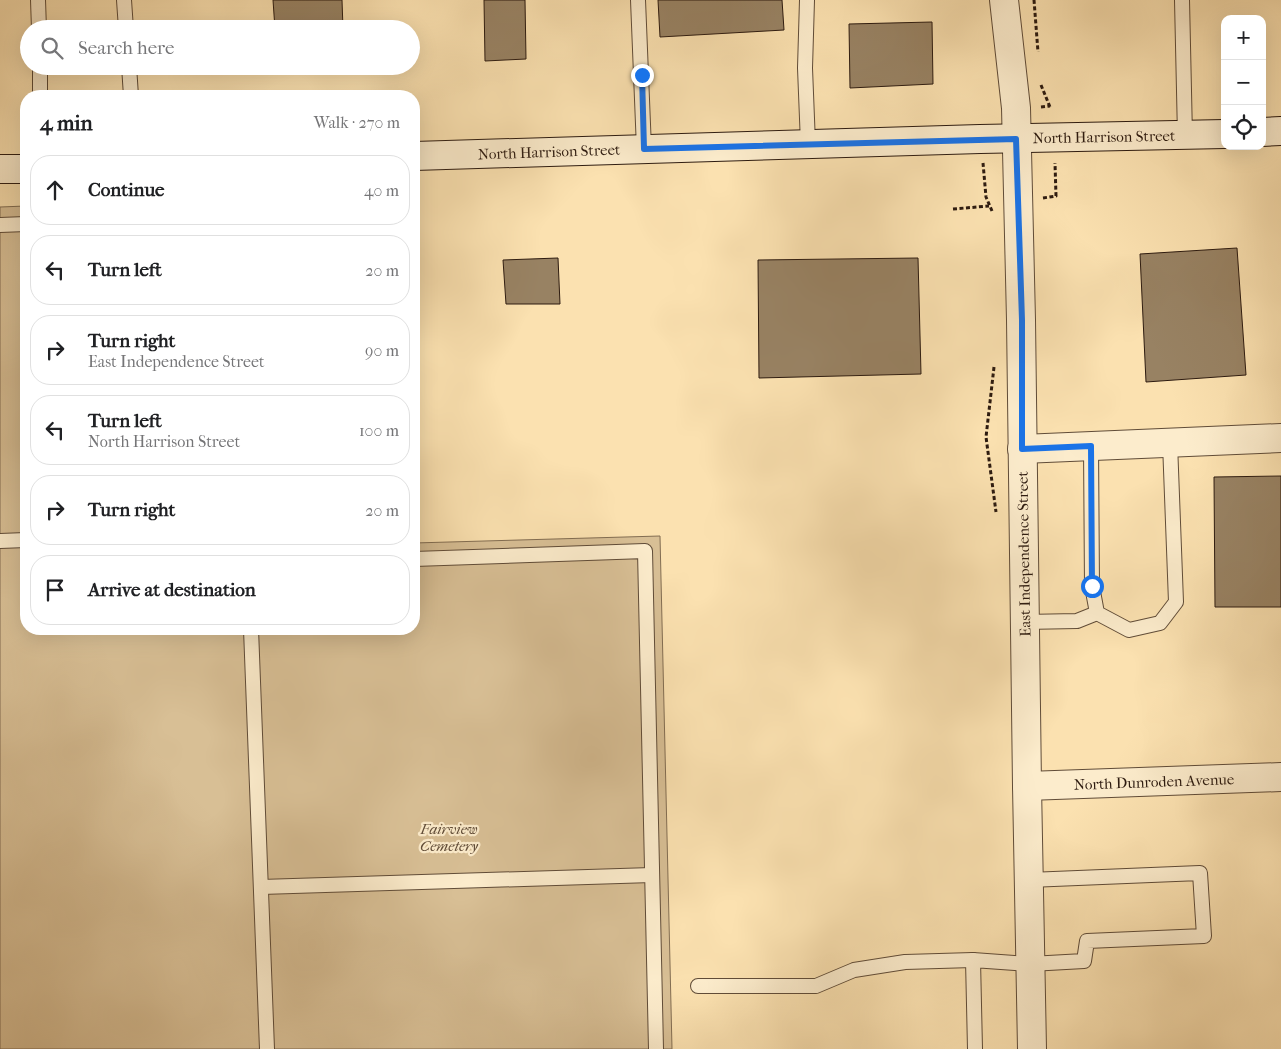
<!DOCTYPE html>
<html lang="en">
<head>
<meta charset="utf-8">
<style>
	:root { --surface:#fff; --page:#f2f2f2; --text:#202124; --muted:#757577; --line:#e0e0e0 }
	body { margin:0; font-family:"IM FELL French Canon",serif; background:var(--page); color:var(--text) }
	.controls { position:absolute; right:15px; top:15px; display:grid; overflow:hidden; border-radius:10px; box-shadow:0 5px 20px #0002 }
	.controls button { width:45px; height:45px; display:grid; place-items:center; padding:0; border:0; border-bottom:1px solid var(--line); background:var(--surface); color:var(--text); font:25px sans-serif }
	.stop { position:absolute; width:15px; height:15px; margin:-11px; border:4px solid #1a73e8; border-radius:50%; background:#fff }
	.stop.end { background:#1a73e8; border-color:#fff; box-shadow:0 1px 5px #0008 }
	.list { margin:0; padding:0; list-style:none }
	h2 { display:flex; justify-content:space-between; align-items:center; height:65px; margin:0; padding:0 20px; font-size:21px }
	h2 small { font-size:16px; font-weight:400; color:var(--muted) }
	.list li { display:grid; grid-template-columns:32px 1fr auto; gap:15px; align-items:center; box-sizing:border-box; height:70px; margin:0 10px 10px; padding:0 10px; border:1px solid var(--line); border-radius:20px }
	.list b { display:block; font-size:19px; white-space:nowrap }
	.list p { margin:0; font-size:16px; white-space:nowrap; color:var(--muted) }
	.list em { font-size:16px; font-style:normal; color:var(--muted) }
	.icon { flex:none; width:28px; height:28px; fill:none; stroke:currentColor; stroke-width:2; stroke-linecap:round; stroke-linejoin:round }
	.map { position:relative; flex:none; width:1281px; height:1049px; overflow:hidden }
	.search { position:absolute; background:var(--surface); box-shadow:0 5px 20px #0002; left:20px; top:20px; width:400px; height:55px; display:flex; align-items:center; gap:12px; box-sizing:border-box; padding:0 18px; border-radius:28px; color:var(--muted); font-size:19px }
	.panel { position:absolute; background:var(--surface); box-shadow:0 5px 20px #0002; left:20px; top:90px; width:400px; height:545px; border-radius:20px }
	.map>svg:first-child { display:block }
</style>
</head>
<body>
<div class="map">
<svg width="1281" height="1049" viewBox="0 0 1281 1049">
	<rect width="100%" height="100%" fill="#fbe1b0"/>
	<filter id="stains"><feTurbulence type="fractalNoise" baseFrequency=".004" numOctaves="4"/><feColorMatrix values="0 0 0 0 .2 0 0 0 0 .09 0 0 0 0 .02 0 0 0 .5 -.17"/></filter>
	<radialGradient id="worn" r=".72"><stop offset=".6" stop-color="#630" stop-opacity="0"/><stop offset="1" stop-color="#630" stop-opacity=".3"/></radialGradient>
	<path fill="#d8bf95" stroke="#826d52" d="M26,206v423h388v-86l246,-7 12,513h-672v-842z"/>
	<g fill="#988263" stroke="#2d1b10">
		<path d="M273,0h69l1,29h-68z"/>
		<path d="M484,0h41l1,59 -41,2z"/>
		<path d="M658,0h124l2,30 -124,7z"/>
		<path d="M932,22l1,62 -83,4 -1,-64z"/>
		<path d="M1237,248l9,127 -100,7 -6,-128z"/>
		<path d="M558,258l2,46h-54l-3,-44z"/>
		<path d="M918,258l3,116 -162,4 -1,-118z"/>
		<path d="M1281,476v131h-66l-1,-130z"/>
	</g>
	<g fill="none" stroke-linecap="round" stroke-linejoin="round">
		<g stroke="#604c38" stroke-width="16">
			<g id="service">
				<path d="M38,0l1,29"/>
				<path d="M124,0l2,29"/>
				<path d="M638,0l6,149"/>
				<path d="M807,0l-2,68 3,76"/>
				<path d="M1182,0l3,136"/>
				<path d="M40,66v30"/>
				<path d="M129,66l2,30"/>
				<path d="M0,225l26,-1"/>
				<path d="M1091,446l1,140 5,27 32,17 31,-7 16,-21 -6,-159"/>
				<path d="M0,541l26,-1"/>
				<path d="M414,559l231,-8 11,498"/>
				<path d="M1024,622l53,-1 20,-8"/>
				<path d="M251,629l16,420"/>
				<path d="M261,887l391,-12"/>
				<path d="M698,986h118l38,-16 51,-8 68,-2"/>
				<path d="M975,1049l-2,-89 57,4 54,-3 3,-20 117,-5 -4,-63 -171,7"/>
			</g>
		</g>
		<g stroke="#604c38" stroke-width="30">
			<g id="minor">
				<path d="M1022,449l259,-11"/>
				<path d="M1027,786l254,-9"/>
			</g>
		</g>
		<g stroke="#604c38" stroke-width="30">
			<path id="tertiary" d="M1004,0l12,108 5,212 6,466 5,263"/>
		</g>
		<g stroke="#2d1b10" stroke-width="30">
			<g id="secondary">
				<path d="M1262,132l19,-1"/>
				<path d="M414,156l566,-17 245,-5"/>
				<path d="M0,169h26"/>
			</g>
		</g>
		<g stroke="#2d1b10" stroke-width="3" stroke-dasharray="4 2.5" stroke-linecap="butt">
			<path d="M1034,0l4,52"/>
			<path d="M1041,85l9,22"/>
			<path d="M1041,107l9,-1"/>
			<path d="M983,163l3,34 6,14"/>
			<path d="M1043,198l13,-2 -1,-33"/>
			<path d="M953,209l36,-3"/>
			<path d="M994,367l-8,70 10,75"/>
		</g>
		<use href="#service" stroke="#fceccc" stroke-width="14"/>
		<use href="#minor" stroke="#fceccc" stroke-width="28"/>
		<use href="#tertiary" stroke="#fceccc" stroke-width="28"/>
		<use href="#secondary" stroke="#fceccc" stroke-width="28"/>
	</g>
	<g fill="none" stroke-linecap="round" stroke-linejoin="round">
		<path stroke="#1a73e8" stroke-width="6" d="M642,75l2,74 372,-10 6,181v129l69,-3 1,140"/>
	</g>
	<g text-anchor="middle" stroke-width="4.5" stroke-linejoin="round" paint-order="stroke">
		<g font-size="15" fill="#2d1b10" stroke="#fceccc">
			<text transform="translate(1104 137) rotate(-1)" y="5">North Harrison Street</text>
			<text transform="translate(549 152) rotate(-2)" y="5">North Harrison Street</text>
			<text transform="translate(1024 554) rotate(-91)" y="5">East Independence Street</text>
			<text transform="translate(1154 782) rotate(-2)" y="5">North Dunroden Avenue</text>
		</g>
		<g font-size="15" font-style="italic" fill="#604c38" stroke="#fceccc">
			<text x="449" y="834">Fairview<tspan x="449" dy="17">Cemetery</tspan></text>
		</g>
	</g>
	<rect width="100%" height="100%" filter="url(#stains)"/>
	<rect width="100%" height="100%" fill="url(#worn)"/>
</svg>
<div class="controls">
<button>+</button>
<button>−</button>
<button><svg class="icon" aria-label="locate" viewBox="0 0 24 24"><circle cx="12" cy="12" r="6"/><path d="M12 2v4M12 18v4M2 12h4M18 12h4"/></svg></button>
</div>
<div class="stop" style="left:1092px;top:586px"></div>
<div class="stop end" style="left:642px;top:75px"></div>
<div class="search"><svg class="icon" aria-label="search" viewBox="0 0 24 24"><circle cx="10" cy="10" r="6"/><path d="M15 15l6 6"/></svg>Search here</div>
<section class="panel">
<h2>4 min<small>Walk · 270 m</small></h2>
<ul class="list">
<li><svg class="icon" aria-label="ahead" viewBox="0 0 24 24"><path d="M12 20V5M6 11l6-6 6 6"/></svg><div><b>Continue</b></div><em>40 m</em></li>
<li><svg class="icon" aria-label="left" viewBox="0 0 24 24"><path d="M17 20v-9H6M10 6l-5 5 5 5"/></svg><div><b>Turn left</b></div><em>20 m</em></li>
<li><svg class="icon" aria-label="right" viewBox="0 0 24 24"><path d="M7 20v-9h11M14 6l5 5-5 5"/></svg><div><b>Turn right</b><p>East Independence Street</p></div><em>90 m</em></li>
<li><svg class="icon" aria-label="left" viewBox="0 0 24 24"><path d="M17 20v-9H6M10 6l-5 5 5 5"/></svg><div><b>Turn left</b><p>North Harrison Street</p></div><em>100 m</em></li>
<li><svg class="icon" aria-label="right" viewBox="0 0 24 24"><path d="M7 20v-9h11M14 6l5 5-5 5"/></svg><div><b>Turn right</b></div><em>20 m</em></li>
<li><svg class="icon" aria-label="arrive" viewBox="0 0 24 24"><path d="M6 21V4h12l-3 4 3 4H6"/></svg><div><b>Arrive at destination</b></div></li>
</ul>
</section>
</div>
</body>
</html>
